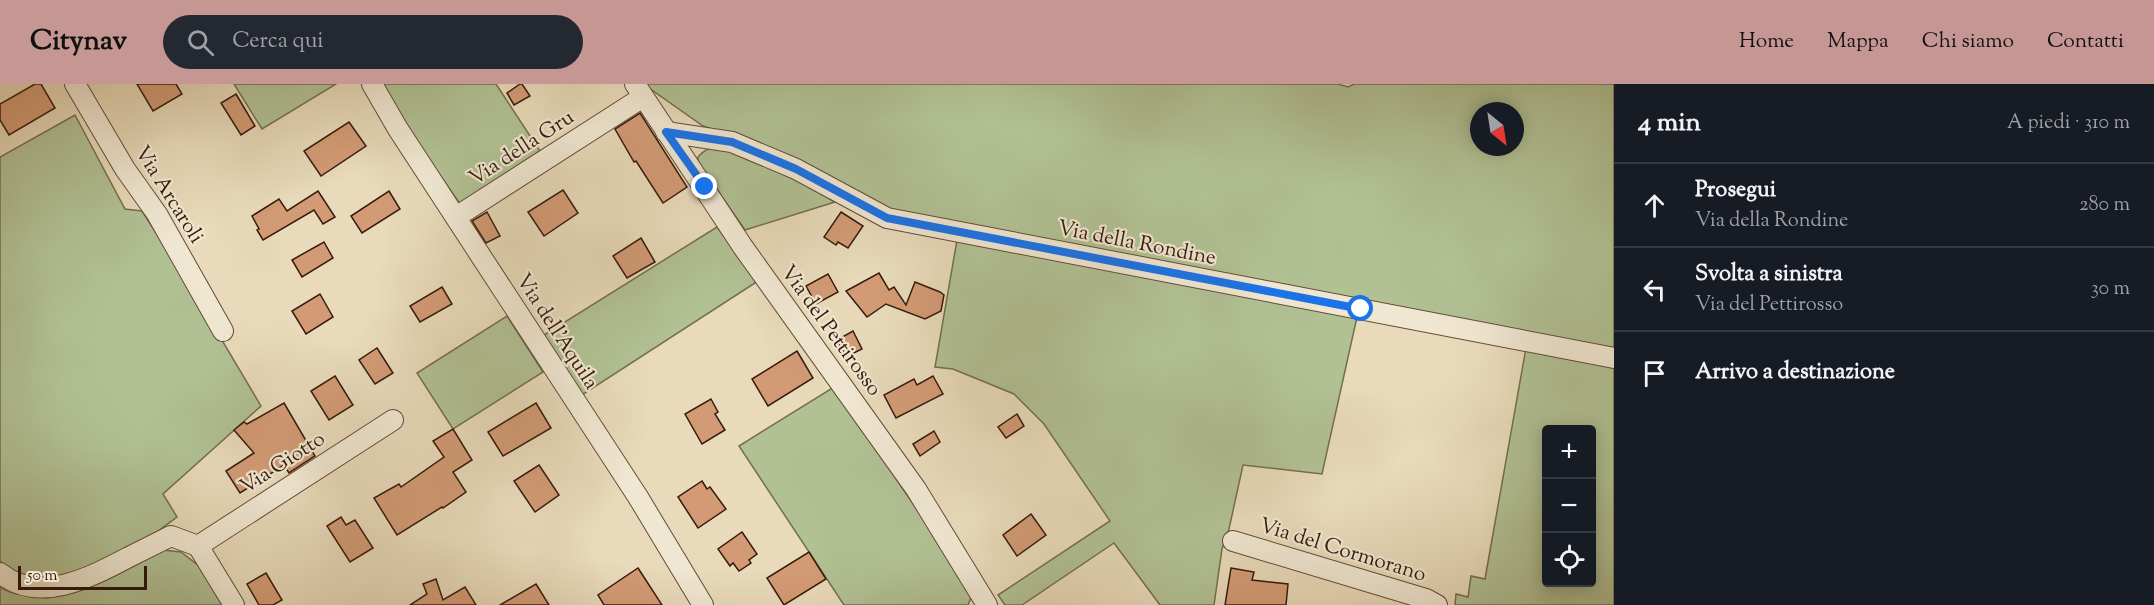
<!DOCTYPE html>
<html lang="it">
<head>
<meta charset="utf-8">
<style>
	:root { --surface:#171b24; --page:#242831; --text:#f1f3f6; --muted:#9ea1a6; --line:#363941; --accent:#c59692 }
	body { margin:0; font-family:"Sorts Mill Goudy",serif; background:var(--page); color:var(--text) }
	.controls { position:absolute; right:18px; bottom:18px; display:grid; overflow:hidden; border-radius:6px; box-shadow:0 3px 15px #0003 }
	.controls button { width:54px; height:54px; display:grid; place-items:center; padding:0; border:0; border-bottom:2px solid var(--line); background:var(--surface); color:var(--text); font:30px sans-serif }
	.compass { position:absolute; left:1470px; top:18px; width:54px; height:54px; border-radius:50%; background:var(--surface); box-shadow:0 3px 15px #0003; rotate:150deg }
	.scale { position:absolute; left:18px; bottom:15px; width:129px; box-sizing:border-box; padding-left:6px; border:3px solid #361b0b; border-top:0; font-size:16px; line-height:21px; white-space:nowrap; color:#361b0b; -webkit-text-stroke:4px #f0e7d2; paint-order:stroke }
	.stop { position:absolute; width:18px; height:18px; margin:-14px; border:4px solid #1a73e8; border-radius:50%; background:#fff }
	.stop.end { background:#1a73e8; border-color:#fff; box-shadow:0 2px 6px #0008 }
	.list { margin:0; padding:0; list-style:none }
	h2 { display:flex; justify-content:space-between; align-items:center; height:78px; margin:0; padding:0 24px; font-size:26px }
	h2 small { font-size:20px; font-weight:400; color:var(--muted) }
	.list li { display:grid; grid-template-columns:39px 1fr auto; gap:18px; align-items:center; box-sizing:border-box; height:84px; padding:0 24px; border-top:2px solid var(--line) }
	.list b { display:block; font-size:22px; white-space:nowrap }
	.list p { margin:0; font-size:20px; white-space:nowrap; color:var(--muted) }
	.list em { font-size:20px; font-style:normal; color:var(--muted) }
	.icon { flex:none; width:33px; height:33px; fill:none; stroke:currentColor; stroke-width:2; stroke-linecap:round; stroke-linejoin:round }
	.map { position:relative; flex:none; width:1614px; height:521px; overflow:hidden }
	header { display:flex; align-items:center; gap:36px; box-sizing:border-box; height:84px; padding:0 30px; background:var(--accent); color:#111 }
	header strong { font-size:28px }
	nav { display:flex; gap:33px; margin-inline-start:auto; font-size:21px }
	.search { width:420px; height:54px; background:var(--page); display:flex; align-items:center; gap:15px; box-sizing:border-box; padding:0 21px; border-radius:33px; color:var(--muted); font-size:22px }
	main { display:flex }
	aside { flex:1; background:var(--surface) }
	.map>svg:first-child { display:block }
</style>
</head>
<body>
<header>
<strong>Citynav</strong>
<div class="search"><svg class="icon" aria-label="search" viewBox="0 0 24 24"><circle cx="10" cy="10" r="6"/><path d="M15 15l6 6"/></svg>Cerca qui</div>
<nav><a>Home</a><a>Mappa</a><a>Chi siamo</a><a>Contatti</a></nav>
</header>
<main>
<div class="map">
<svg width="1614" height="521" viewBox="0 0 1614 521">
	<rect width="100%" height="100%" fill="#e8daba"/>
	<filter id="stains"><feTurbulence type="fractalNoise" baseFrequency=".00333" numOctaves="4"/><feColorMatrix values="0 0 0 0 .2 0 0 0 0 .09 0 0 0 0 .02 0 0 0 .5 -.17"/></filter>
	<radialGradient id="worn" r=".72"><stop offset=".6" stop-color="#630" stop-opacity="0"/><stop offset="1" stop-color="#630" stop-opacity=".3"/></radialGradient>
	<g fill="#b1c194" stroke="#746e50" stroke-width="1.5" fill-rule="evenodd">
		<path d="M234,0h102l-74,45z"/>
		<path d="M380,0h116l44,67 -80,53 -56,-80z"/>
		<path d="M646,0h692l10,3 6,-3h260v270l-723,-141 -159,-77 -29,-10 -54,-38zM1479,27h36v36h-36z"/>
		<path d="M75,31l50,94 17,2 49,77 70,118 -98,88 14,23 -19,14 -71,39 -23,10 -48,-4 -16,-15v-404z"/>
		<path d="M723,62l70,30 42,26 -90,28 -47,-68v-5c8,-9 14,-10 25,-11z"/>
		<path d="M717,143l41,54 -176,114 -38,-60z"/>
		<path d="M957,156l400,77 -35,157 -79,-9 -14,64 -7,20 -8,56h-54l-46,-62 -92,62h-17l-7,-10 112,-74 -66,-97 -30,-30 -61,-25 -18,-2z"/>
		<path d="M507,232l36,56 -90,57 -36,-56z"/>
		<path d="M1526,264l88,19v238h-159l1,-11 12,3 3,-21 14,3zM1546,346h46v152h-46z"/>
		<path d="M834,303l115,170 23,38 -4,10h-124l-105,-159z"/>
		<path d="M163,466l18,2 18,14 23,39h-222v-18c5,4 11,5 17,7 52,11 102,-20 146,-44z"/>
	</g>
	<g fill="#d29b75" stroke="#361b0b" stroke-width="1.5">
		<path d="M35,0h6l14,24 -46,27 -9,-15v-16z"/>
		<path d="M137,0h39l6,10 -29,17z"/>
		<path d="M520,0h2l8,12 -16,9 -7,-12z"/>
		<path d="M236,10l19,32 -14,9 -20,-32z"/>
		<path d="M640,29l47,74 -24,16 -27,-42 -2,1 -19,-33z"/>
		<path d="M349,38l17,24 -45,30 -17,-25z"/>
		<path d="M563,106l15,23 -34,23 -16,-24z"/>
		<path d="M318,107l17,26 -12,7 -9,-14 -51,30 -6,-10 2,-1 -7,-13 27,-17 8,12z"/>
		<path d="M389,107l11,18 -38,24 -11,-17z"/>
		<path d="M487,128l13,24 -14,7 -14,-22z"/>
		<path d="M841,128l22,14 -15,22 -10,-6 -2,3 -12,-8z"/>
		<path d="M641,154l14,24 -28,16 -14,-22z"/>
		<path d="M324,158l9,16 -31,19 -10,-17z"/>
		<path d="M879,189l10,17 5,-3 12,18 9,-23 25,10 4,3 -3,16 -16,8 -39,-15 -19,13 -21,-26z"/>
		<path d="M828,190l10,18 -22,12 -10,-18z"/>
		<path d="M442,203l10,17 -32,18 -10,-16z"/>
		<path d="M320,210l13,23 -27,17 -14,-23z"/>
		<path d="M853,247l9,18 -16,8 -9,-17z"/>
		<path d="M377,264l16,25 -18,11 -16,-24z"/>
		<path d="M797,267l16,27 -45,28 -16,-27z"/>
		<path d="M335,292l18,29 -24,15 -18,-29z"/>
		<path d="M933,292l10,18 -47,24 -12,-23 30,-16 3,6z"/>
		<path d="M711,315l7,13 -3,2 10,16 -23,14 -17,-30z"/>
		<path d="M284,319l31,53 -26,17 -5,-8 -44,28 -14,-22 28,-18 -20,-23 10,-8 3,2z"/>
		<path d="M536,319l15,25 -48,28 -15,-24z"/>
		<path d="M1017,330l7,12 -18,12 -8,-11z"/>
		<path d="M453,345l19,31 -19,12 13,20 -23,16 -1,-1 -45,28 -23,-37 25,-14 2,3 43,-30 -11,-16z"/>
		<path d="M934,347l6,11 -20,14 -7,-12z"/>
		<path d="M539,381l20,30 -24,17 -21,-31z"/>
		<path d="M702,397l5,8 3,-2 16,22 -28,19 -20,-31z"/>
		<path d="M1031,430l15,21 -29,21 -14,-21z"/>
		<path d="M341,433l5,8 9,-5 18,28 -23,14 -23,-36z"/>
		<path d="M742,448l15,22 -8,6 2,3 -12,8 -6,-8 -3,3 -12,-17z"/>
		<path d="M809,468l17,27 -42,26 -17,-27z"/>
		<path d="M638,484l24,37h-58l-6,-10z"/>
		<path d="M1231,484l23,4 -2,8 36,4 -2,21h-61z"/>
		<path d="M266,489l16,27 -9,5h-14l-12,-21z"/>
		<path d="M436,495l7,21 22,-13 11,18h-66l17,-11 -4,-10z"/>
		<path d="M536,500l13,21h-49z"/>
	</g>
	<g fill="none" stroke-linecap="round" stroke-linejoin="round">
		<g stroke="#624b37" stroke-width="22">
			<g id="street">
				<path d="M75,0l50,85 32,45 66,117"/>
				<path d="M372,0l26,45 240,368 65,108"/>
				<path d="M635,0l108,163 173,242 71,116"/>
				<path d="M666,48l66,10 64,27 91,49 727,140"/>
				<path d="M456,133l187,-120"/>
				<path d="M1233,457l193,58 11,6"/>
				<path d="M198,462l195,-126"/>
				<path d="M0,489c39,32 91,4 129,-16 14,-7 28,-14 42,-21l27,10 36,59"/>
			</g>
		</g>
		<use href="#street" stroke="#f0e7d2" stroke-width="20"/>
	</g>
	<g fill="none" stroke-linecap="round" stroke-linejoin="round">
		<path stroke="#1a73e8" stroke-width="8" d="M705,103l-39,-55 66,10 64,27 91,49 474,91"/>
	</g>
	<g text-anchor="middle" stroke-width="4.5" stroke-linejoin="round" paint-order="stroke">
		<g font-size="21" fill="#361b0b" stroke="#f0e7d2">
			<text transform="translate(521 63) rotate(-33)" y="7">Via della Gru</text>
			<text transform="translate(170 110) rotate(58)" y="7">Via Arcaroli</text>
			<text transform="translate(1137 158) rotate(11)" y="7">Via della Rondine</text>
			<text transform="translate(832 246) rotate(54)" y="7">Via del Pettirosso</text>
			<text transform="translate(558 247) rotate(57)" y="7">Via dell'Aquila</text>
			<text transform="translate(282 378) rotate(-33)" y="7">Via Giotto</text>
			<text transform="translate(1343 465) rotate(17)" y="7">Via del Cormorano</text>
		</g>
	</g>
	<rect width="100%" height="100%" filter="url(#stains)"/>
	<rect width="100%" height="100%" fill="url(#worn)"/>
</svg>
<div class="controls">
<button>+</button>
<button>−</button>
<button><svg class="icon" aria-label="locate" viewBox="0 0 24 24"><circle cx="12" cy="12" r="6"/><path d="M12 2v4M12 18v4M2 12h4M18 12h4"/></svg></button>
</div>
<svg class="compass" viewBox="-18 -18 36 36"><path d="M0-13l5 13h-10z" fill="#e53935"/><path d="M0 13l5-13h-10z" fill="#9ea1a6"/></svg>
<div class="scale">50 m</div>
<div class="stop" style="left:1361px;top:225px"></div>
<div class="stop end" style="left:705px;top:103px"></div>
</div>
<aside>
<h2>4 min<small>A piedi · 310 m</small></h2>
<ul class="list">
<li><svg class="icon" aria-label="ahead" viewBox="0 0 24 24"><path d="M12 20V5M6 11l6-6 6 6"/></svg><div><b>Prosegui</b><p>Via della Rondine</p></div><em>280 m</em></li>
<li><svg class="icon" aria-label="left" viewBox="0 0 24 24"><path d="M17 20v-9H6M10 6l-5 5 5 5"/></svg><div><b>Svolta a sinistra</b><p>Via del Pettirosso</p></div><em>30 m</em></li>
<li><svg class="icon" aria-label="arrive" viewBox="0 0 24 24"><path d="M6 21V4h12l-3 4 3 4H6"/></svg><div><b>Arrivo a destinazione</b></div></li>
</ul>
</aside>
</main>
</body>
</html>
